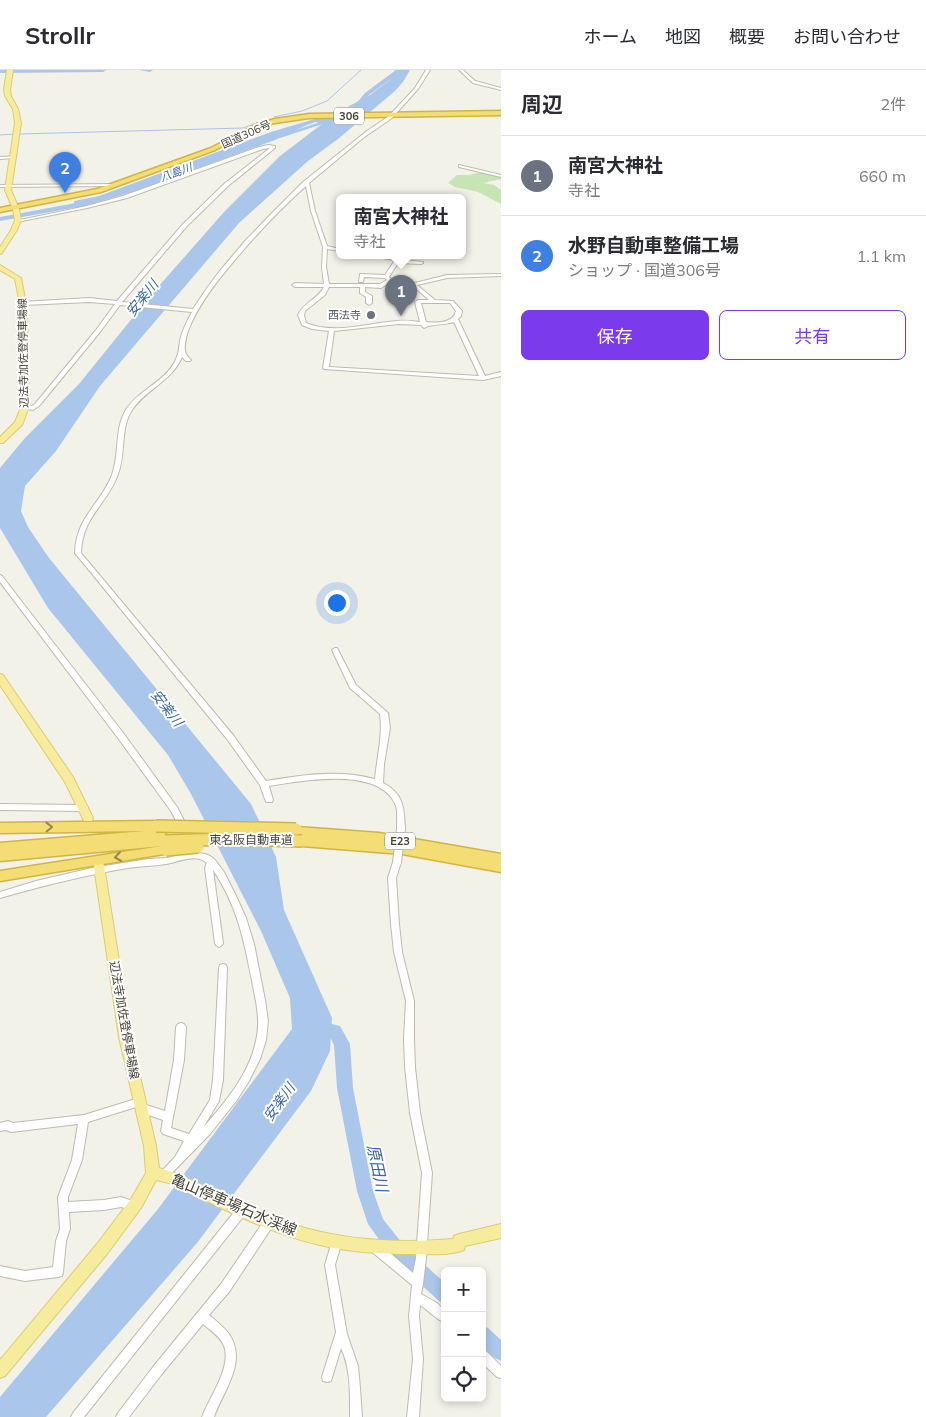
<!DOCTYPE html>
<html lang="ja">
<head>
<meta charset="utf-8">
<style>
	:root { --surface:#fff; --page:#f2f2f3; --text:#2b2b33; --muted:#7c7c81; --line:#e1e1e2; --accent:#7c3aed }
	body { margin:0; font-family:Mulish,"Noto Sans JP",sans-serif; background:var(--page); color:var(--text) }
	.controls { position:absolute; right:15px; bottom:15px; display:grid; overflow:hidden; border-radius:8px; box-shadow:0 2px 8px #0003 }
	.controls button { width:45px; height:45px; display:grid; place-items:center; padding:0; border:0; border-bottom:1px solid var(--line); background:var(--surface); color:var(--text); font:25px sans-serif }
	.you { position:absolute; left:336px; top:532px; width:18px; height:18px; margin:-12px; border:4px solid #fff; border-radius:50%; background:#1a73e8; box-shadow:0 0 0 8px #1a73e833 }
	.badge { display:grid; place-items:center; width:32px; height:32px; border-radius:50%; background:var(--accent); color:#fff; font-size:16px; font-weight:700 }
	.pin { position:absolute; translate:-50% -41px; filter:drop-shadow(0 1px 2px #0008) }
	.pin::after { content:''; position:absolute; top:26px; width:18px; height:15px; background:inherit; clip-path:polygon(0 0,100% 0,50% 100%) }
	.popup { position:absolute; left:336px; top:124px; width:130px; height:65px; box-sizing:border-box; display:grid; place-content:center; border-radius:8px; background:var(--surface); filter:drop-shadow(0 1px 4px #0005); font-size:16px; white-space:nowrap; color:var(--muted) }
	.popup b { font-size:19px; color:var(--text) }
	.popup::after { content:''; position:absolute; left:50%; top:100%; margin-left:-10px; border:10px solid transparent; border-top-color:var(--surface) }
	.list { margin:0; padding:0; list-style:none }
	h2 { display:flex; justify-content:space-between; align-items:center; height:65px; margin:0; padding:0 20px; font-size:21px }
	h2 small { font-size:16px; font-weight:400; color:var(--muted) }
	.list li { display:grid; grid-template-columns:32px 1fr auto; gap:15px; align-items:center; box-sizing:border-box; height:80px; padding:0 20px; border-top:1px solid var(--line) }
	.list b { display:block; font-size:19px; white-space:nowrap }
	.list p { margin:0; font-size:16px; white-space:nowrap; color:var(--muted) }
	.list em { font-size:16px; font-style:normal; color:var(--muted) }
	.actions { display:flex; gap:10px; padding:15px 20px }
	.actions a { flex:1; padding:11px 0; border:1px solid var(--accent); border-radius:8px; text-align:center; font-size:18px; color:var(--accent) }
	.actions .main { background:var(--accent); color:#fff }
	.icon { flex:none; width:28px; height:28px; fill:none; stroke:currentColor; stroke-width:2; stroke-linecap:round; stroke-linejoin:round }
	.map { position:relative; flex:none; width:501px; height:1347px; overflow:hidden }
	header { display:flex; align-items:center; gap:30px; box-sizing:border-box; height:70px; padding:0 25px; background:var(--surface); border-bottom:1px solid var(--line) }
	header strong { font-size:24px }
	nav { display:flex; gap:28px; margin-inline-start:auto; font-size:18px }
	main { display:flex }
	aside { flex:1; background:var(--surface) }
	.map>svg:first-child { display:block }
</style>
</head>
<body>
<header>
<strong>Strollr</strong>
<nav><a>ホーム</a><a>地図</a><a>概要</a><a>お問い合わせ</a></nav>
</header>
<main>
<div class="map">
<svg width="501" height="1347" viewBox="0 0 501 1347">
	<rect width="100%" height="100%" fill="#f3f2e9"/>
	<path fill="#c7e4b5" d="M481,102l20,5v2l-18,4 11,2 7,5v14l-23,-12 -23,-5 -7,-4 9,-8h12z"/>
	<path fill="#aac6eb" d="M395,0h15l-7,12 -8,9 -57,48 -30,22 -69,62 -139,163 -44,65 -31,35 -4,25 7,16 21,31 202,246 25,53 8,53 48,108 -2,33 -19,40 -114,152 -151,174h-46v-20l158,-188 134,-180 -2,-31 -29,-67 -70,-137 -23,-39 -120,-147 -48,-80v-60l25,-30 54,-54 72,-89 73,-83 56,-56 42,-32 -6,-2 -9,3 -32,15 -143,52 -57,17 -1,-8 25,-5 172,-64 67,-20 32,-17 21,-16z"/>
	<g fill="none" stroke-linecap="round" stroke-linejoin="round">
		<g stroke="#aac6eb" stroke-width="1">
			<path d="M274,47l28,-6 25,-10 34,-31"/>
			<path d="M20,64l223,-6 25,-9"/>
			<path d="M0,65l14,-1"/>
		</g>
		<g fill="#aac6eb" fill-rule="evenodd">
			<path d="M0,0h106l-3,2 -103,1z"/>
			<path d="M139,0h14l-3,2z"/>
			<path d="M396,0h7l-34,25 -15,18h-4v-2l15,-18z"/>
			<path d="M333,48l5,1 -58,19 -6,-1z"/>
			<path d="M92,130l4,2 -1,2 -95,17v-4z"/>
			<path d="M324,952l16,4 10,18 3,44 20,103 10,28 22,28 40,36v21l-6,-3 -46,-42 -25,-35 -11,-33 -20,-103 -3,-43 -4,-8 -11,-3 -3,-5 3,-5z"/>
			<path d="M482,1255l6,3 13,12v21l-6,-3 -13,-11z"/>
		</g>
		<g stroke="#bebbac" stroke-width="2">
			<g id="minor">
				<path d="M426,0h4l-12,19 -26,29 -29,20 -54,45 6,28 12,35 13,3v2l-13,-2 -1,18 3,17h51l7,-4 -2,-2 -21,-1 -1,5h-4l1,-8 25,1 10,-15 -24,-4 -2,-1h10l19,3 3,-1v-2h4v4l-4,1 22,2v1l-2,1 -23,-1 -9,14 2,2 24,4 32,-8 54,-1v2l-54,2 -30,7 18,15 18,1 9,10 -1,5 -3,3 27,57 16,-4v4l-18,4 -159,-11 -1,-1 6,-37 -17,-2 -10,-4 -4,-10c5,-12 20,-16 26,-28h-29l-3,-2 3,-2 29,1 -2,-17 1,-20 -12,-36 -5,-25c-28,25 -53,52 -77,81 -16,19 -32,40 -41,64 -2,7 -5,16 -2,23 1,2 3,4 5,6l-1,1h-4l-4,-4c-10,24 -36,32 -50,53 -12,18 -6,43 -14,64 -10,30 -36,42 -37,79l152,182 33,46c36,-6 73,-12 109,-2 2,-22 8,-43 5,-65l-30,-26 -18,-38 3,-2h2l19,37 32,28 2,15 -6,36 -1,19c21,11 21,25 22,46l-1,2h-6l-1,-2c0,-7 1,-17 -1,-23 -15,-41 -96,-25 -127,-20l4,14 -1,2h-6l-6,-17 -33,-46 -152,-186c1,-36 25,-48 37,-78 8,-22 2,-48 15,-67 13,-19 40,-27 49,-49 3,-6 3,-12 4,-18 2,-10 7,-20 12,-29l-72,-7 -20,27 -61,74 -6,4 -10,-2 -1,-1 3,-2 7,1 3,-2 61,-74 19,-26 -26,-2 -65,3 -2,-1v-2l67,-4 28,3 66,-77 41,-40 46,-36 -7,1 -136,49 -40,10 -70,14 -2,-1 72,-15 36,-10 136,-49 9,-2 7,1v2l-47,38 -41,40 -65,76 71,7 14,-21 12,-16 26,-31 26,-27 32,-32 64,-51 22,-15 26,-28zM391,212l20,2 18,16h-11l-3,2 5,20c-8,-1 -15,-2 -23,-1 -29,2 -63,14 -91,2l-2,-8 1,-4 20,-16 4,-8h31v6l6,4v6l3,2 3,-2v-7l-7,-4v-5l16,1zM421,233h29l6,8c-3,13 -20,12 -30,11zM454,252l25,54 -150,-9 5,-36 65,-7 22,1 3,3c5,-4 20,-3 30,-6z"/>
				<path d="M459,0h4l12,11 26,7v2l-28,-7z"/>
				<path d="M16,86v1l-2,1 -14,1v-2z"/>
				<path d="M459,95l42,10v2l-42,-10z"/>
				<path d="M116,114v1l-2,1 -114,1v-2z"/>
				<path d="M0,505l2,1 122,158 53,73 18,35 -1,2h-6l-17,-33 -53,-73 -118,-156z"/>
				<path d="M0,734l84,1 3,1 1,2 -1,2 -3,1 -84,-1z"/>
				<path d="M192,782l13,2 5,2 5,4 9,12 13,26 9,20 8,26 11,56 3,21 -2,19 -6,19 -11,22 -12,19 -27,34 -43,44 -3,2 -3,-2 -2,-3 2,-3 14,-15 9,-16 -21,-7 -2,-3 2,-11 -26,-9 -1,-4 -48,15 -6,38 -14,37v5l36,-2 17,-3 17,6 1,3 -1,3 -4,2 -13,-4 -17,3 -35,2 1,17 -4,12 -3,31 -1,4 -4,1 -33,4 -25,-5v-10l25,5 28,-4 3,-26 4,-12 -2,-32 14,-37 6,-36 -67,8 -5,-2 -6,1v-8l8,-2 5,2 71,-8 55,-17 3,1 2,3 -1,2 22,7 9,-51 2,-33 2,-3 3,-1 3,1 2,3 -2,33 -13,68 18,6 21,-34 3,-20 6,-112 1,-3 3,-1 3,1 1,3 -4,112 -4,21 -16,27c22,-26 46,-53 53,-87 5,-20 0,-40 -4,-60 -8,-41 -15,-76 -39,-111l10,73 -1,2 -3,2 -3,-2 -1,-2 -10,-75 2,-5c-12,-10 -28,-1 -41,1 -12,2 -25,2 -38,4 -43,7 -86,18 -128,30v-6l36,-11 56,-13 56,-9 19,-1z"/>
				<path d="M397,789l3,1 1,2 -5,16 3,46 3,28 12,49v38l1,28 5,46 12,60 -6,85 -3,26 -2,10 16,9 8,8v12c-9,-4 -16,-12 -25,-18l-1,11 4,43 -4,58h-12l6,-58 -4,-43 3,-31 -40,-33 -1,-4 1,-4 4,-1 4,1 33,29 3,-15 6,-85 -12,-60 -5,-46 -1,-28 2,-38 -12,-49 -3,-28 -3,-46 5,-16 1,-2z"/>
				<path d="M243,1134l4,2 1,3 -1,3 -163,205h-13l2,-4 166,-207z"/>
				<path d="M270,1146l4,2 1,3 -1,3 -45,68 -20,23c7,6 15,12 20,19 19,28 -6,57 -15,83h-12c7,-19 30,-50 22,-71 -3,-9 -14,-16 -21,-22l-42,51 -32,42h-13l2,-4 35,-46 68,-83 45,-66z"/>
				<path d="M337,1166l4,1 1,4 -7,24 12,69 11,32 2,22 2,29h-12c0,-23 1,-48 -9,-69l-10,33 -4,1 -4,-1 -1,-4 14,-45 -11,-67 7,-24 1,-4z"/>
				<path d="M482,1280l4,1 15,15v12l-4,-1 -15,-14z"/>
			</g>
		</g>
		<g stroke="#dbcc6f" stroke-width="2">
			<g id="major">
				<path d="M7,0h6l-3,20 1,6 7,13 3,14 -10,67 8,19 2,11 -4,10 -15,23 -2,1v-7l11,-17 4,-10 -2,-11 -8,-19 10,-67 -2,-14 -8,-13 -1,-6z"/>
				<path d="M0,195l21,13 6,31 2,98 -7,18 -19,18h-3v-6l15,-15 6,-15v-98l-6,-30 -15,-9z"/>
				<path d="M0,604l3,1 70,102 20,41 -1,3h-8l-19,-39 -65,-97z"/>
				<path d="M99,792l4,1 1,3 27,171 25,109 3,22 16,5c42,19 85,42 130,55 47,13 99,15 148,11l1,-3 5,-2 42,-10v14l-36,8 -1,4c-16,6 -37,4 -53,4 -30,0 -62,-2 -91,-9 -53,-12 -102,-39 -151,-62l-13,-3 -15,28 -34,46 -102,122 -5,2v-18l97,-116 34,-45 15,-26 -2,-27 -25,-109 -25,-171 1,-3z"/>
			</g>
		</g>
		<g stroke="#d2b444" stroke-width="3">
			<g id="highway">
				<path d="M501,41v4l-192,3 -34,5 -14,3 -46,24 -114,42 -101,20v-4l97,-19 114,-41 46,-24 18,-5 34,-5z"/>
				<path d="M156,751l4,2 2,3 -3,3 5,2 2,3 -1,2 4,2 2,3 -5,4 4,2 2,3 -2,3 -170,28v-10l162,-25 -162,15v-18l145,-12 -145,2v-10z"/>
				<path d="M297,757l82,6 122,21v18l-99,-18 -100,-8 -4,-2 -2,-3 5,-4 -8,-2 -2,-3 2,-3z"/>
			</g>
		</g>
		<use href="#minor" fill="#fff" fill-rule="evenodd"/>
		<use href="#major" fill="#f7ec9e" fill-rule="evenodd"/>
		<use href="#highway" fill="#f3dd74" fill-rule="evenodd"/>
		<g stroke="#bebbac" stroke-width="10" stroke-linecap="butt">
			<path id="minor-bridge" d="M397,792l4,-33"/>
		</g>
		<g stroke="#d2b444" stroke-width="14" stroke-linecap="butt">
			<g id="highway-bridge">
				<path d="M156,756l140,3"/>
				<path d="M165,771l62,-2 75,2"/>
				<path d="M166,780l32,-3"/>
			</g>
		</g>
		<use href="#minor-bridge" stroke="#fff" stroke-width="8"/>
		<use href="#highway-bridge" stroke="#f3dd74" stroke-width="11"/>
	</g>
	<defs><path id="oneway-chevron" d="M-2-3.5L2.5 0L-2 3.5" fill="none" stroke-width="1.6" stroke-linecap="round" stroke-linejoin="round" transform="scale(1.25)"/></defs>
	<g stroke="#948853">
		<use href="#oneway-chevron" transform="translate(49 757) rotate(-1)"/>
		<use href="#oneway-chevron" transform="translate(118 787) rotate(172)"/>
	</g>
	<circle fill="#6b7280" stroke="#fff" stroke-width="2" cx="371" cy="245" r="5"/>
	<g text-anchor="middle" stroke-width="4" stroke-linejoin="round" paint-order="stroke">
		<g fill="#fff" stroke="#7e7b74" stroke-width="1">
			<rect x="334" y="37.5" width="30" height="17" rx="4"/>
			<rect x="385" y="762.5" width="30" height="17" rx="4"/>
		</g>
		<g font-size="11" font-weight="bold" fill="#464338">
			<text x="349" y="50">306</text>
			<text x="400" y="775">E23</text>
		</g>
		<g font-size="11" fill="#464338" stroke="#fff">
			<text transform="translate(246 64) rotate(-24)" y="4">国道306号</text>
			<text transform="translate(23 283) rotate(-91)" y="4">辺法寺加佐登停車場線</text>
		</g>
		<g font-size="11" font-style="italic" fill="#3868ab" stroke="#fff">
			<text transform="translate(176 102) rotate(-20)" y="4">八島川</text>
		</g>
		<g font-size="11" fill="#5b616d" stroke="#fff" text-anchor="end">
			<text x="361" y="249">西法寺</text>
		</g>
		<g font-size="12" fill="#464338" stroke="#fff">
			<text x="251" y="774">東名阪自動車道</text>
			<text transform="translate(124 950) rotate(80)" y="4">辺法寺加佐登停車場線</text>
		</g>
		<g font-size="14" font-style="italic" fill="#3868ab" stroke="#fff">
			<text transform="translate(142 228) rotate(-51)" y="5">安楽川</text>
			<text transform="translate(167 638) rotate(52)" y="5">安楽川</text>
			<text transform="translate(279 1032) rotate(-54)" y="5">安楽川</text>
		</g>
		<g font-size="15" fill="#464338" stroke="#fff">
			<text transform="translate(234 1135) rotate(23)" y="5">亀山停車場石水渓線</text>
		</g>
		<g font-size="16" font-style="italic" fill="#3868ab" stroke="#fff">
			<text transform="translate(378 1098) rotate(78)" y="6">原田川</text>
		</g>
	</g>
</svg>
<div class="controls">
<button>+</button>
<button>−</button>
<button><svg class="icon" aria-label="locate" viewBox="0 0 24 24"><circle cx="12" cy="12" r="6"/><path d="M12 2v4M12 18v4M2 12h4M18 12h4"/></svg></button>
</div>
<div class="you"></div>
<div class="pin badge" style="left:401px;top:246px;background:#6b7280">1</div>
<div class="popup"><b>南宮大神社</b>寺社</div>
<div class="pin badge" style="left:65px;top:123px;background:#3f7fe0">2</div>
</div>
<aside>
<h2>周辺<small>2件</small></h2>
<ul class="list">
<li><span class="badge" style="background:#6b7280">1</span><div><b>南宮大神社</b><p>寺社</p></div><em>660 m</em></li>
<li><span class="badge" style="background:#3f7fe0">2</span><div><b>水野自動車整備工場</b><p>ショップ · 国道306号</p></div><em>1.1 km</em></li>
</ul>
<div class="actions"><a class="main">保存</a><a>共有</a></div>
</aside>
</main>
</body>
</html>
